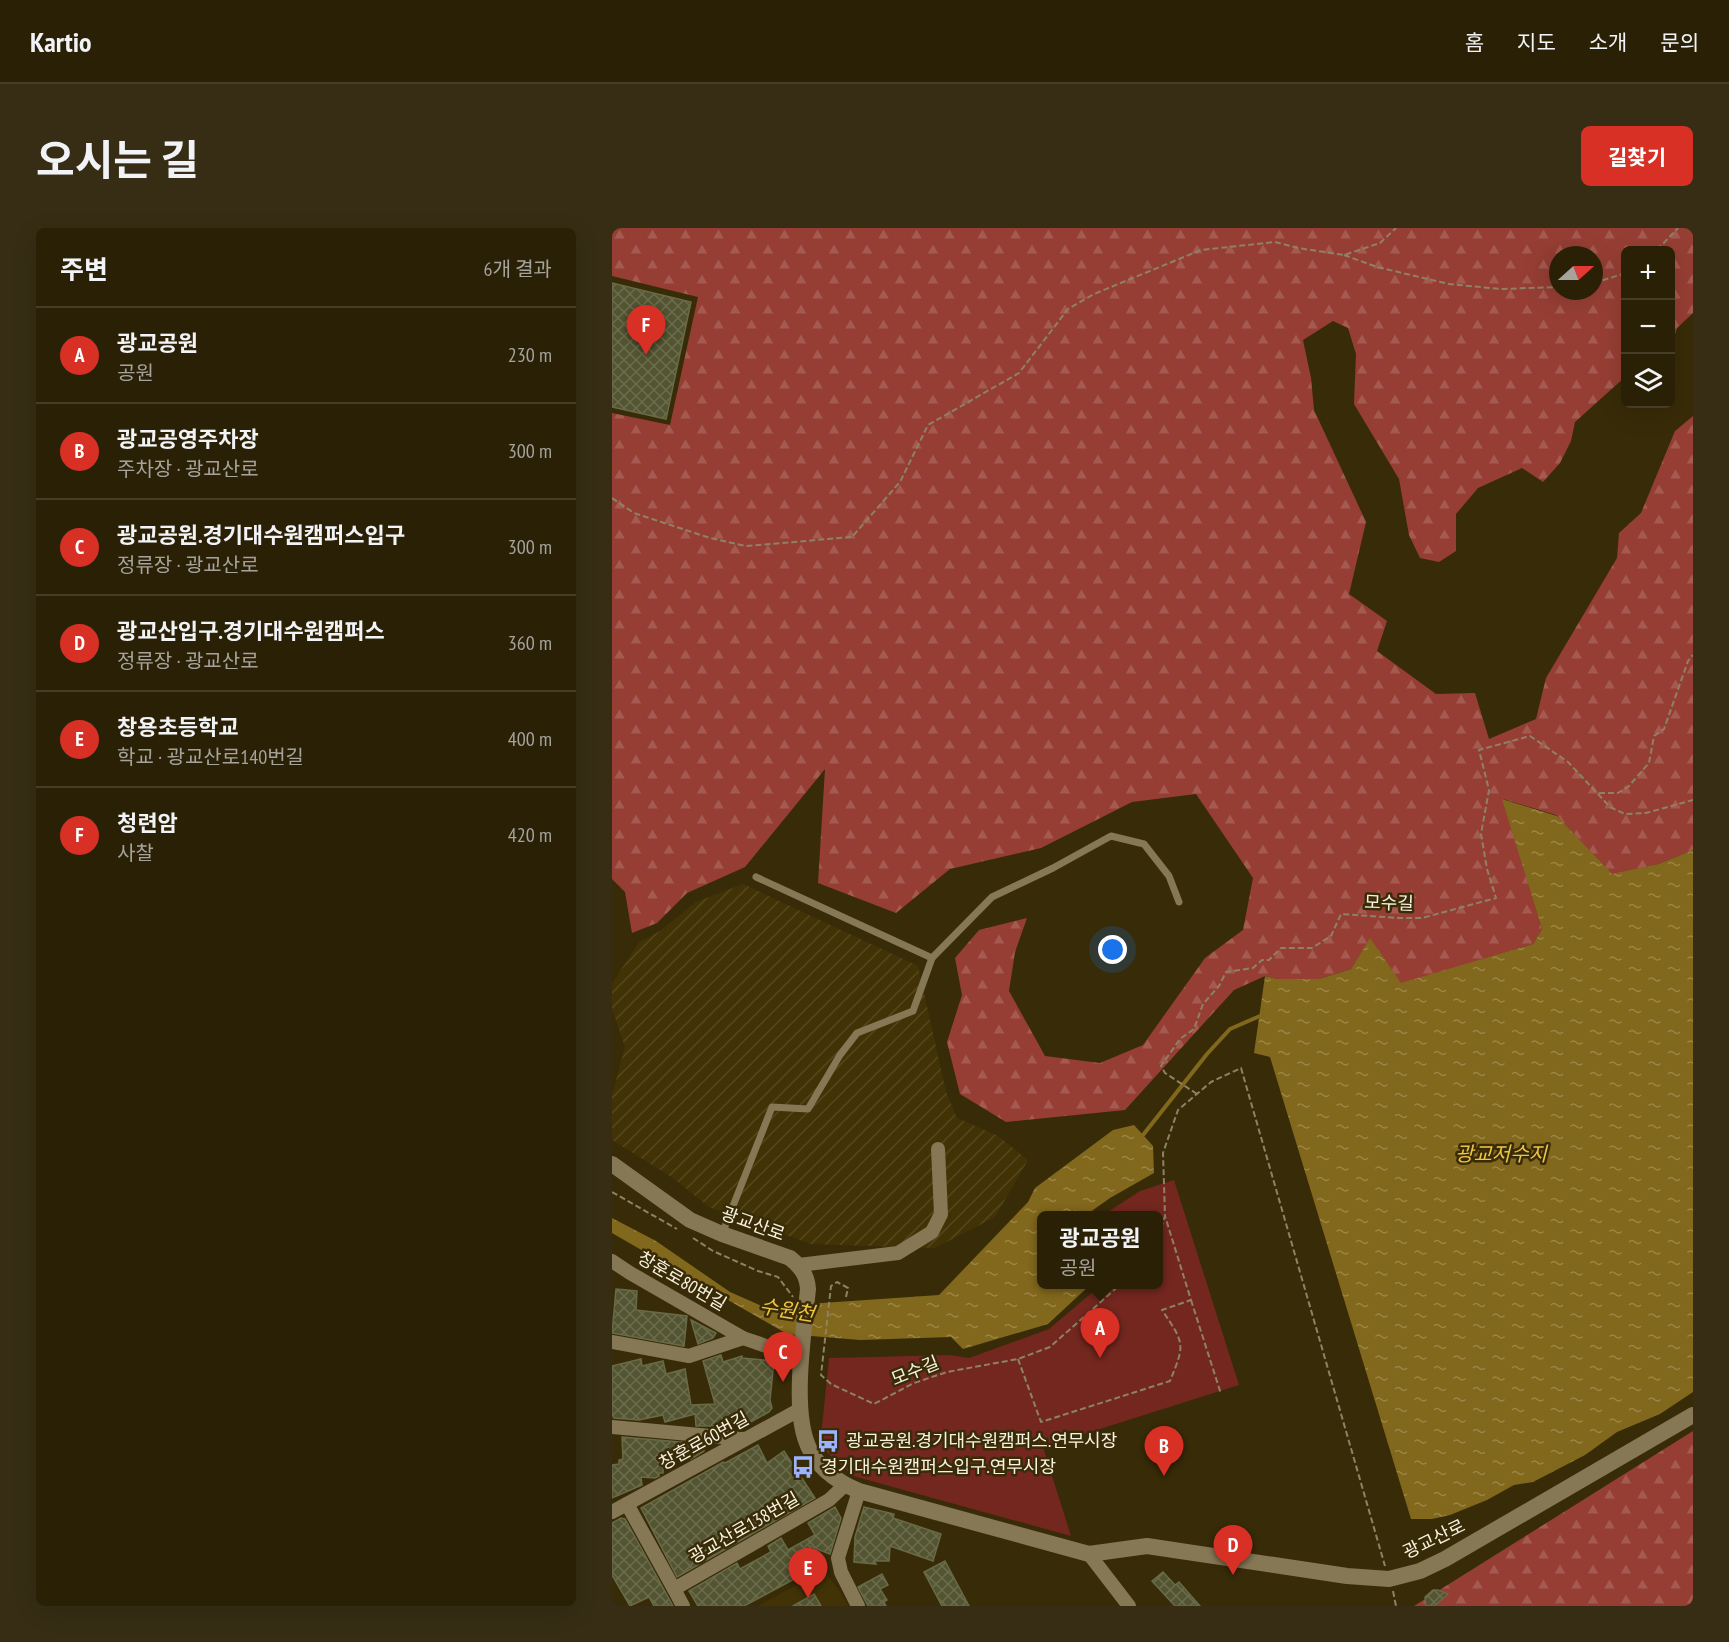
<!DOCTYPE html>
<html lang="ko">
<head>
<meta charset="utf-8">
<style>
	:root { --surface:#2a2006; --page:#362d14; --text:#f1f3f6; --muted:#a5a39b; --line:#463e28; --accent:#d93025 }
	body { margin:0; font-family:"PT Sans Narrow","Noto Sans KR",sans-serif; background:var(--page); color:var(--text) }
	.controls { position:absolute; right:18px; top:18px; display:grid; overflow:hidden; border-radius:9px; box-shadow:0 6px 24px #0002 }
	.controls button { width:54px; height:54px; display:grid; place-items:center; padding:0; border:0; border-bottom:2px solid var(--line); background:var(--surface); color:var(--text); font:30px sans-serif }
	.compass { position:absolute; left:937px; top:18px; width:54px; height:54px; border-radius:50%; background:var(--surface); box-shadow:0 6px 24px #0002; rotate:69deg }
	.you { position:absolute; left:501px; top:722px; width:21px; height:21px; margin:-15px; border:4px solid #fff; border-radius:50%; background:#1a73e8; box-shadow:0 0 0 9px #1a73e833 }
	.badge { display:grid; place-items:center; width:39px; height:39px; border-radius:50%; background:var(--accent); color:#fff; font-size:20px; font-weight:700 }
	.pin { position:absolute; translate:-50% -50px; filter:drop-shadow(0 2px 3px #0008) }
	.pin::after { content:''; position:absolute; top:32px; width:21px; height:18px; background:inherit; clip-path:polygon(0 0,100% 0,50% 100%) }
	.popup { position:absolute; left:425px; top:983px; width:126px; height:78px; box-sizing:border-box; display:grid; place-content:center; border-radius:9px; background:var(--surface); filter:drop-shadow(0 2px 4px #0005); font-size:20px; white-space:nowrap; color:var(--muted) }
	.popup b { font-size:22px; color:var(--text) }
	.popup::after { content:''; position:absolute; left:50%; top:100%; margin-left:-12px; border:12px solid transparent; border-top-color:var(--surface) }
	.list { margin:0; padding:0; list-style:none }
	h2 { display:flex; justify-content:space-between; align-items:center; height:78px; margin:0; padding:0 24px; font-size:26px }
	h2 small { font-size:20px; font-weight:400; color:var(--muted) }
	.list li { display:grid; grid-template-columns:39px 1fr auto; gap:18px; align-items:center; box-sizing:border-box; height:96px; padding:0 24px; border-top:2px solid var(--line) }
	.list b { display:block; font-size:22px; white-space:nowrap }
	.list p { margin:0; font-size:20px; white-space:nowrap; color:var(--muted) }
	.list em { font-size:20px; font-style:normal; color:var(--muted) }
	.icon { flex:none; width:33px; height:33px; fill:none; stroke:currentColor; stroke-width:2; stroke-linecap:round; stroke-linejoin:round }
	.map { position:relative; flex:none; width:1081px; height:1378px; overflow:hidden; border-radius:9px }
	header { display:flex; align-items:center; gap:36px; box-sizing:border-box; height:84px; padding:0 30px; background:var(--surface); border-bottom:2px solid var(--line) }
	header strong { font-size:28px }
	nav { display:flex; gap:33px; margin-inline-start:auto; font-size:21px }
	.intro { display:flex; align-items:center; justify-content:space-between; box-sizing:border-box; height:144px; padding:0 36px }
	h1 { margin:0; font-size:42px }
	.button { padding:15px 27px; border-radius:9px; background:var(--accent); color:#fff; font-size:21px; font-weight:700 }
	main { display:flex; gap:36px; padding:0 36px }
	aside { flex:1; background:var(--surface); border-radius:9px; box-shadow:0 6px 24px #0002 }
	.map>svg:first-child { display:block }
</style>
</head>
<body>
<header>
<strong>Kartio</strong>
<nav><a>홈</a><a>지도</a><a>소개</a><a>문의</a></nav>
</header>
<div class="intro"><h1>오시는 길</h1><a class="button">길찾기</a></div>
<main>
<aside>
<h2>주변<small>6개 결과</small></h2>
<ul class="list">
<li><span class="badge">A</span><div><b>광교공원</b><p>공원</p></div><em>230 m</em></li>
<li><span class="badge">B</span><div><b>광교공영주차장</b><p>주차장 · 광교산로</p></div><em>300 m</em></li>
<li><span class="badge">C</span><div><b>광교공원.경기대수원캠퍼스입구</b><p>정류장 · 광교산로</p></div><em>300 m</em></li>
<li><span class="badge">D</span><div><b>광교산입구.경기대수원캠퍼스</b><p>정류장 · 광교산로</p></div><em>360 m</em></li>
<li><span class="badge">E</span><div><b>창용초등학교</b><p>학교 · 광교산로140번길</p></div><em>400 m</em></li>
<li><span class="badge">F</span><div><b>청련암</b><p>사찰</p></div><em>420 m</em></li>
</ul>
</aside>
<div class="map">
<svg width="1081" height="1378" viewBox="0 0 1081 1378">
	<defs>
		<pattern id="industrial-furrows" width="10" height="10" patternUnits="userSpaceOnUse" patternTransform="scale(1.5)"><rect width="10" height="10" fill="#423306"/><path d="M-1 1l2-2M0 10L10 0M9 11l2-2" fill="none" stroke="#55471e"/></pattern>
		<pattern id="forest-firs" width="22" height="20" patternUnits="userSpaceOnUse" patternTransform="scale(1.5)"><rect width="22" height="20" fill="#963e34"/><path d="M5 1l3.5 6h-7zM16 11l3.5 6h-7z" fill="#a55a51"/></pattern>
		<pattern id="water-ripples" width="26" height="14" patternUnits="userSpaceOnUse" patternTransform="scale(1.5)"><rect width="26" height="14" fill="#82681c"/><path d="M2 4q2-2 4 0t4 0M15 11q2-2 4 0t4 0" fill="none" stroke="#9b8547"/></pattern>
		<pattern id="building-cross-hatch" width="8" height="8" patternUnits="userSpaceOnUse" patternTransform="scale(1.5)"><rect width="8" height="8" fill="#535431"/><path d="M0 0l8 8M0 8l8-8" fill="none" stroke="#6c6d4e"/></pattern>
	</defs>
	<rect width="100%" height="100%" fill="#382b08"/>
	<path fill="#423306" d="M202,1347h13l12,15 9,16h-90z"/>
	<path fill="url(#industrial-furrows)" d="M131,656l175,82 28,126 11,26 41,18 30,24 -33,57 -60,31 -124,-4 -102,-37 -36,-29 -61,-38v-45l13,-48 -13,-38v-25l27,-42 21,-11 36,-29z"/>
	<g fill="url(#forest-firs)" fill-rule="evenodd">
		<path d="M0,0h1081v85l-16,15 -4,13 -2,2 -1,-93h-44l-1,127 -50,45 -4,19 -11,22 -17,19 -21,-14 -44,20 -22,26v37l-17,11 -19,-4 -11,-23 -10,-56 -45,-75 2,-50 -8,-26 -15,-7 -30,19 8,38 3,32 52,112 -17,72 38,27 -10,30 59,43 39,-1 14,46 47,-20 10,-41 71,-120 2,-25 22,-20 34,-82 18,-15v434l-35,14 -46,11 -56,-60 -53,-16 39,130 -9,15 -132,40 -31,-45 -19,30 -32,10h-41l-13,-3 -31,14 -109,120 -119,12 -46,-28 -13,-52 15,-47 -7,-37 24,-28 48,-12 -12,34 -6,39 36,65 55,7 43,-18 62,-87 38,-28 10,-52 -57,-84 -64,8 -91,46 -91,21 -54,44 -78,-30 7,-114 -80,98 -58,26 -30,30 -25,10 -7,-41 -13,-13v-466l58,12 28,-128 -86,-21zM946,27h36v36h-36z"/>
		<path d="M1081,1203v175h-279z"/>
	</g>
	<path fill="#73271f" d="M562,952l65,205 -196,62 28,89 -218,-60 -33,-30 9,-88 122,-3 18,3 80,-29 52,-44 57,-1v-68l-55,-1 37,-24z"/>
	<g fill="url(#water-ripples)">
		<path d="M890,571l55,17 55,58 46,-10 35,-14v542l-33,22 -43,18 -32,23 -52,27 -19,3 -27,15 -37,15 -18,4h-21l-141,-462 -16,-4 11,-77 13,3h41l32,-10 19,-31 31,45 132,-39 9,-15z"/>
		<path d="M522,897l19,21 1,27 -44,25 -24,17 -44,1v68l48,1 -42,39 -85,25 -12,-12 -91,3 -73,-6 -175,-101v-15l44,23 74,51 34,15 175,-12 89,-93 7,-14 78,-58z"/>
	</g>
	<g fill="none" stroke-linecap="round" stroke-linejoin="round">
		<path stroke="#82681c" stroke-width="4" d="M531,907l64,-81 23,-25 30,-13"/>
	</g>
	<g fill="url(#building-cross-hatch)" stroke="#696a46" stroke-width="1.5">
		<path d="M0,55l79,19 -25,117 -54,-12z"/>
		<path d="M4,1061l21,2 -1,19 51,6 -3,30 -72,-13z"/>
		<path d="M79,1092l25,13 -3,5 -15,6z"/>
		<path d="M109,1127l2,7 19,-6v2l32,3 -4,39 2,8 -3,4 -22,12 -18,2h-33l-1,-12 -30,8 -2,-7 -24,5 -25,-2 -2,-4v-48l29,-7 1,7 21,-5 3,13 19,-5 6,36 24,-1 -12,-43z"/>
		<path d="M10,1209l81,7 1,7 -13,8 -27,-2 -1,16h-4v3l-4,2 -14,-1 1,8 -30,13v-33l7,-1v-4l4,-1z"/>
		<path d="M146,1217l9,18 17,-12 31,47 -138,79 -36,-69 82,-46 2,1z"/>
		<path d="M223,1279l6,11 -11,36 -21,-8 8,15 -17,10 2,4 -58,31h-46l-9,-15 48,-28 3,6 31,-17 -3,-6 13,-8 7,12 27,-15 -7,-12z"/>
		<path d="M252,1279l30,7 -1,4 48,16 -8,27 -43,-15 -1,15h-15l2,3 -22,-2 1,-25z"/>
		<path d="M9,1290l4,1 48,87h-19l-5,-9 -19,9 -18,-31v-52z"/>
		<path d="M333,1333l24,45h-27l-18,-34z"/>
		<path d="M551,1344l12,13 4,-3 21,24h-25l-23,-25z"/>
		<path d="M270,1346l6,11 -8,4 7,11 -3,2 2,4h-18l-10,-19z"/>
		<path d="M821,1362h5l10,4 -14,12h-8l-1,-9z"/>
		<path d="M202,1366l7,12h-28z"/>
	</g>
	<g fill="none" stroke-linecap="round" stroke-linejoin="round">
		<g stroke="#8d8266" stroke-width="2" stroke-dasharray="6 3" stroke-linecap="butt">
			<path d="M1045,22l21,-22"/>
			<path d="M732,27l33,12 72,17 51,5 58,-2"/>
			<path d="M982,55l32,-10"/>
			<path d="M0,270l22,15 76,25 36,8 106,-9 48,-55 28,-57 91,-52 49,-64 26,-15 107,-44 74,-8 23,6 46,7 36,-12 16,-15"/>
			<path d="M987,565h19l10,-6 21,-24 5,-27 10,-7 24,-68 5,-6"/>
			<path d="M585,866l-32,-21 -4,-7 19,-27 14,-10 9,-25 16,-18 7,-14 27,-4 9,-8h7l12,-12h31l19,-12 10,-22 58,4h23l74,-20 -9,-29 -6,-35 8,-44 -10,-40 51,-14 38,26 42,45 15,7 21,-1 47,-13"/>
			<path d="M0,964l65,37"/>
			<path d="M546,1009l7,-21 -2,-63 15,-43 33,-28 30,-14 144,498"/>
			<path d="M81,1010l20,13 45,20 20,6 15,20"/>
			<path d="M234,1069l2,-9 -11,-6 -6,4 -10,89 10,9 43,20 40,-21 33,-11 71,-13 32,-12 71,-63"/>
			<path d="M579,1072l30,94"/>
			<path d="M406,1131l23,63 129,-41c15,-37 15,-37 -8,-71l29,-10 -26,-84"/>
			<path d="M781,1363l3,15"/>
		</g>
		<g stroke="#867855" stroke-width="7">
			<path d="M144,649l176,81"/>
			<path d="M110,1006l50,-127 36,2 32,-54 17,-22 56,-22 19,-53 60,-61 61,-29 58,-32 33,8 25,32 10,26"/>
		</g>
		<g stroke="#867855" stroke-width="14">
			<path d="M0,1033l18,12 113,65 58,20"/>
			<path d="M187,1037l99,-12 34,-21 9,-18 -3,-65"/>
			<path d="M0,1114l77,14 54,-18"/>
			<path d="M0,1199l132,12"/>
			<path d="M15,1276l47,85"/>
			<path d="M0,1284l187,-102"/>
			<path d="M477,1326l40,52"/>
			<path d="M71,1378l-9,-17 155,-89 16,-15"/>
			<path d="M246,1378l-17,-34 -3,-14 21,-67"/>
		</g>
		<path stroke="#867855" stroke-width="16" d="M0,936l78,56 32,14 68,24c11,9 17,17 18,31 -3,30 -7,59 -8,89 -2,54 4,90 59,113l230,63 58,-8 200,30 42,3 31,-8 25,-12 248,-144"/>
	</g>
	<defs>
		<g id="bus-bare" transform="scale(1.8)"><path d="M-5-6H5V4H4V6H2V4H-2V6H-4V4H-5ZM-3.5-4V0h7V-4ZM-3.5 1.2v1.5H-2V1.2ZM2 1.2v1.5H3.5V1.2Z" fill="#9bb4fd" stroke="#382b08" stroke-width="2.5" paint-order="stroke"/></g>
	</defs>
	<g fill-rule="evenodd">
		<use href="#bus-bare" x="216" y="1213"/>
		<use href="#bus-bare" x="191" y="1239"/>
	</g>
	<g text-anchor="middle" stroke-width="5" stroke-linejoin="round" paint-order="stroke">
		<g font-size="18" fill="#f9f2df" stroke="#382b08">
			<text transform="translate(777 675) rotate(2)" y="6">모수길</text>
			<text transform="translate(141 996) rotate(20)" y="6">광교산로</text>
			<text transform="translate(70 1053) rotate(30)" y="6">창훈로80번길</text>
			<text transform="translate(303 1143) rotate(-22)" y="6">모수길</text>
			<text transform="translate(92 1213) rotate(-29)" y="6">창훈로60번길</text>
			<text transform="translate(132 1300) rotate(-30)" y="6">광교산로138번길</text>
			<text transform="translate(822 1311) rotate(-26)" y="6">광교산로</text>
		</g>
		<g font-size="18" fill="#f9f2df" stroke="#382b08" text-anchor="start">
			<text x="234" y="1219">광교공원.경기대수원캠퍼스.연무시장</text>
			<text x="209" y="1245">경기대수원캠퍼스입구.연무시장</text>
		</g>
		<g font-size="20" font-style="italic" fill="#f1c441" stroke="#382b08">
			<text x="889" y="933">광교저수지</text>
			<text transform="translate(175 1082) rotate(9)" y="7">수원천</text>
		</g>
	</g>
</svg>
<div class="controls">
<button>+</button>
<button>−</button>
<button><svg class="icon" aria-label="layers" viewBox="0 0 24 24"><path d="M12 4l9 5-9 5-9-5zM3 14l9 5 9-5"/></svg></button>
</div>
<svg class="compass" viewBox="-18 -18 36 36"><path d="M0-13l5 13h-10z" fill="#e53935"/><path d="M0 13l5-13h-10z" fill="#a5a39b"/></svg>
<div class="you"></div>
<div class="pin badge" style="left:488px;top:1130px">A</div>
<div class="popup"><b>광교공원</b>공원</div>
<div class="pin badge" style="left:552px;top:1248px">B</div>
<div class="pin badge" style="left:171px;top:1154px">C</div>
<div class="pin badge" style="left:621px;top:1347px">D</div>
<div class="pin badge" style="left:196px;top:1370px">E</div>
<div class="pin badge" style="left:34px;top:127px">F</div>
</div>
</main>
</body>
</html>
